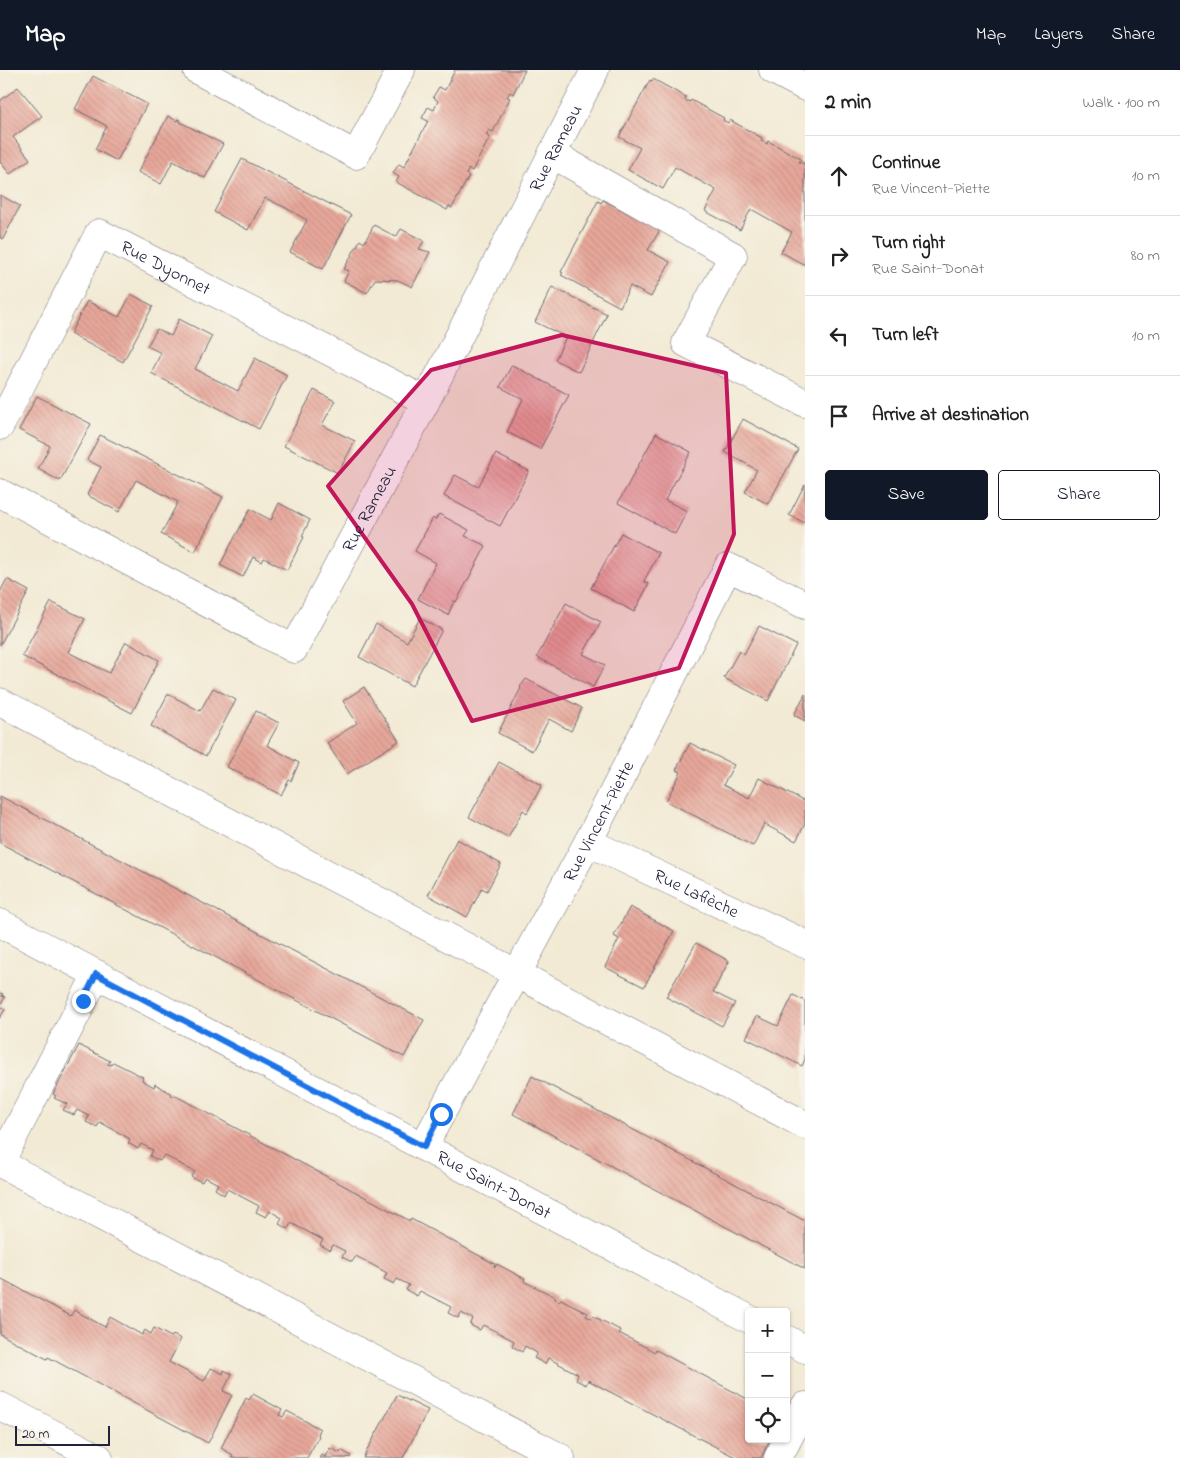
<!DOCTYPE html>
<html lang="en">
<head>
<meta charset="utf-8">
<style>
	:root { --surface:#fff; --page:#f6f6f6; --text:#222; --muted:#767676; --line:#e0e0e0; --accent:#111827 }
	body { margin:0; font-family:"Indie Flower",sans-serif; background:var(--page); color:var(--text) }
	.controls { position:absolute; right:15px; bottom:15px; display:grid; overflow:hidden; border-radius:5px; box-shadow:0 1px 4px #0004 }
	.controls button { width:45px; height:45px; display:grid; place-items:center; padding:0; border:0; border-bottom:1px solid var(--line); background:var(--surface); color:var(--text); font:25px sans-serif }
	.scale { position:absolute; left:15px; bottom:12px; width:95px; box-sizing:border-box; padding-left:5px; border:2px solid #22223b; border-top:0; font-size:14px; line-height:18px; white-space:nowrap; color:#22223b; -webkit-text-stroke:4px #f7f3e8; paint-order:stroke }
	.stop { position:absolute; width:15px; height:15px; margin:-11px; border:4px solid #1a73e8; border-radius:50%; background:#fff }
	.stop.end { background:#1a73e8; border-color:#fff; box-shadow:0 1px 5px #0008 }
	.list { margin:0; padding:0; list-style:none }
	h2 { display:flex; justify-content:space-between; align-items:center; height:65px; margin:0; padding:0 20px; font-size:21px }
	h2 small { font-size:16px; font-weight:400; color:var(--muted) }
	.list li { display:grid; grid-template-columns:32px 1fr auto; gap:15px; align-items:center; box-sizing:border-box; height:80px; padding:0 20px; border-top:1px solid var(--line) }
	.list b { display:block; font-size:19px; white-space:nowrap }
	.list p { margin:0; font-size:16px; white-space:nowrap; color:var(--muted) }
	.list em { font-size:16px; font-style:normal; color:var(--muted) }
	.actions { display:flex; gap:10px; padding:15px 20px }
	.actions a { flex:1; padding:11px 0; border:1px solid var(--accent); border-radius:5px; text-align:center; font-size:18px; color:var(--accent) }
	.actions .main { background:var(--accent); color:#fff }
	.icon { flex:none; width:28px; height:28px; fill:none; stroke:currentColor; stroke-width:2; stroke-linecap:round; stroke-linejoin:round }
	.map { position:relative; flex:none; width:805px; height:1388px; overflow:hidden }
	header { display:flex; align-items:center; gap:30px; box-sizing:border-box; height:70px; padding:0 25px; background:var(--accent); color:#fff }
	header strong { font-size:24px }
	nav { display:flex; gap:28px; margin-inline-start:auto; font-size:18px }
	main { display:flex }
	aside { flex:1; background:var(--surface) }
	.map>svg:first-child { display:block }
</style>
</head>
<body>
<header>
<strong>Map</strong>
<nav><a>Map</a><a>Layers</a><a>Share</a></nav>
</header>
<main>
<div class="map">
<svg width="805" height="1388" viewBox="0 0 805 1388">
	<defs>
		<pattern id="building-back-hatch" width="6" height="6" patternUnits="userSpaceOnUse" patternTransform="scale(1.25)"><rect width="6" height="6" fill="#e7a79a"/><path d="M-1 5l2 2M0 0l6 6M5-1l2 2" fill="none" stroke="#c68f86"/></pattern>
	</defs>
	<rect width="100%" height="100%" fill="#f7f3e8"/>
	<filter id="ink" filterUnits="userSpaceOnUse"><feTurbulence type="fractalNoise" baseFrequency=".02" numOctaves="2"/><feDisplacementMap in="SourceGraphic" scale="10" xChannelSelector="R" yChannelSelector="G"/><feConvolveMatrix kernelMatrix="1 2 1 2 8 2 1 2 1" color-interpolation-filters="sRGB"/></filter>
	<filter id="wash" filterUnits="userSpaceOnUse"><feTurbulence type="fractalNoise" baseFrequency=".0096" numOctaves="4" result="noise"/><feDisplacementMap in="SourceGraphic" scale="20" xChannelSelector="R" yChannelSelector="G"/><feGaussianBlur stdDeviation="1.12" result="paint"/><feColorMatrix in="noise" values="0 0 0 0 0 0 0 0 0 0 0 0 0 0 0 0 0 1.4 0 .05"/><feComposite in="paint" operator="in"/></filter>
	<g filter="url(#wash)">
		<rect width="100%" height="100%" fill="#f2ead4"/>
		<g id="blocks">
			<g fill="url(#building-back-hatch)">
				<path d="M455,0h70l-12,24 -3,-2 -3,5 3,1 -17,34 -4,-2 -3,5 4,2 -18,34 -3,-2 -3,5 3,2 -17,32 -3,-2 -2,4 -51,-28 3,-5 -6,-4 6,-9 5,3 24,-46 -6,-3 6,-11 6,3 4,-9 -5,-4 6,-10 6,3z"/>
				<path d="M93,6l54,28 -30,57 -22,-12 12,-23 -32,-17z"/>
				<path d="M653,9l33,18 -1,3 5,2 1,-2 33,18 -1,2 5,3 2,-3 32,18 -1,3 6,3 1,-3 33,18 -2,3 6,2v101l-24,-13 11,-20 -41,-23 -11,21 -35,-19 11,-21 -41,-23 -12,22 -35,-19 12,-22 -21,-11 31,-57 2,2z"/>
				<path d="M18,17l24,29 -29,21 17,22 -20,15 -10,-12v-61z"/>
				<path d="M168,46l9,5 1,-2 3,1 -1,2 43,22 -18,34 -32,-17 -12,23 -23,-12z"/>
				<path d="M242,89l109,56 -28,54 -33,-17 17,-32 -21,-12 -21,-10 -17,32 -34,-18z"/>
				<path d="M0,125l20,11 -17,33 -3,-2z"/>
				<path d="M603,130l57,30 -12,20 22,12 -19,35 -21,-11 -10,21 -59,-32 2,-2 -2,-1 37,-71 3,2z"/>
				<path d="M374,155l22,12 5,-8 23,12 -5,8 11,3 -18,35 -14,-7 -23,-1 -8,14 -23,-12 5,-10 -5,-2 16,-29 4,3z"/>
				<path d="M552,217l55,27 -28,58 -24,-12 11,-23 -31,-15z"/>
				<path d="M131,224l22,12 -30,56 -53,-28 17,-33 32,16z"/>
				<path d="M179,249l33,17 -17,33 43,22 17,-33 32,17 -28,54 -108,-56 10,-20 -14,-7 10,-17 14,7z"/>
				<path d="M512,295l57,30 -29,54 -33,-17 16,-33 -23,-12z"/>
				<path d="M314,320l21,11 -13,24 33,16 -17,32 -54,-27z"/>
				<path d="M37,326l54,28 -31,57 -22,-12 12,-23 -31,-16z"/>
				<path d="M743,349l55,30 -30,55 -23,-12 12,-22 -32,-18z"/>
				<path d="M656,363l35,19 -26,48 22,11 -12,23 -57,-31z"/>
				<path d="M100,365l123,62 -28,55 -34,-18 17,-32 -42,-22 -17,32 -32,-17 14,-28 -14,-7z"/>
				<path d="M496,384l33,17 -29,55 -56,-30 11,-21 23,12z"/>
				<path d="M805,414v39l-16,-8z"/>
				<path d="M279,433l31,17 -8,16 2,1 -17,33 -23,-12 -2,4 -9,-5 -10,20 -23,-12 30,-56 21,11z"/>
				<path d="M439,444l30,16 -4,6 21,10 -30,56 -2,-1 -6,14 -30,-16 18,-36 -21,-12 18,-33 2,2z"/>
				<path d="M621,463l38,20 -15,28 5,3 -15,28 -43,-24z"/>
				<path d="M7,509l22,12 -29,54v-53z"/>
				<path d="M51,532l34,17 -17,33 41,21 17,-31 33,18 -27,53 -110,-57z"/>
				<path d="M566,533l35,19 -18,32 22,11 -12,22 -56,-30z"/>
				<path d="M420,548l22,12 -30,56 -53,-29 17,-33 31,18z"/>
				<path d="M759,556l37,19 -28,56 -44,-23 15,-27 5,3z"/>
				<path d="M526,609l56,29 -11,23 -22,-12 -17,32 -34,-18 23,-45 -1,-1z"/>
				<path d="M364,617l35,54 -52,33 -20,-31 30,-20 -14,-22z"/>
				<path d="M213,618l23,12 -30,56 -55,-30 17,-32 32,17z"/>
				<path d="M805,624v27l-11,-6z"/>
				<path d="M256,641l23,12 -12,22 32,18 -8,18 -2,-1 -8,15 -54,-28z"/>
				<path d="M690,673l44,22 -11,20 26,13 10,-20 46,24v22l-9,17 -32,-17 -11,22 -87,-45 15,-29 -5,-2z"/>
				<path d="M499,692l43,23 -15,28 -4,-3 -15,28 -39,-21z"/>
				<path d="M0,726l424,224 -20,37 -404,-214z"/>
				<path d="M457,769l44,25 -14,27 -5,-3 -15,29 -39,-22z"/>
				<path d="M630,837l44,24 -30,56 -39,-20 14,-28 -5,-3z"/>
				<path d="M696,873l33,18 -16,31 22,11 -13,23 -56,-29z"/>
				<path d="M0,923l3,1 -1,2 3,1 -5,9 5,3 -5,9z"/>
				<path d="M793,925l12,6v58l-3,7 -56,-28 11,-22 21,10z"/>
				<path d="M79,975l31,16 -2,3 3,1 2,-3 30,15 -1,3 12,7 1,-3 17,10 -1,2 2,1 1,-2 236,126 1,-2 84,45 -1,2 1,1 2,-3 28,15 -1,2 1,1 31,15 -1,2 4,2 2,-2 27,14 -2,3 2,1 3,1 2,-2 27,14 -1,3 2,1 34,18 1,-2 93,50v39h21l-9,19h-24l-142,-74 -7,-4 -2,5 -10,-5 2,-6 -30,-16 -3,6 -11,-6 3,-5 -12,-7 -3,6 -10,-6 2,-5 -15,-8 -16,-8 -3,5 -10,-5 3,-6 -12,-6 -3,5 -10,-5 3,-6 -31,-16 -3,5 -11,-6 3,-5 -12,-6 -3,5 -10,-5 3,-6 -31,-17 -4,6 -10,-5 3,-6 -12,-6 -3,5 -10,-5 3,-5 -32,-17 -3,6 -9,-5 3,-6 -12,-7 -4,6 -10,-5 3,-6 -32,-17 -3,6 -9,-6 3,-5 -13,-7 -3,5 -11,-5 4,-5 -31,-17 -4,6 -10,-5 3,-6 -12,-6 -3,5 -10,-6 2,-4 -30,-17 -3,5 -11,-5 3,-6 -12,-6 -3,5 -11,-5 4,-6 -13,-6 2,-2 -3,-2z"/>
				<path d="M532,1006l273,145v48l-292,-155z"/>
				<path d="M0,1208l71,38 3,-6 31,17 5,-10 32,18 3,-5 6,4 3,-6 17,9 2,-2 8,4 -12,23 35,19 7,-13 12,6 1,-4 8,4 -9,17 9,4 -24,48 -160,-86 -1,2 -47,-25z"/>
				<path d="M253,1324l29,16 -3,5 4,2 4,-6 33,18 -2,6 1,1 -12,22h-76l2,-3 -12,-7 25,-50 3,2z"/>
				<path d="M397,1325l31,15 -25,48h-40z"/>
				<path d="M330,1378l10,5 1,-3 10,6 -1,2 -2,-1 -1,1h-27l2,-3 3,2z"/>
			</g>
		</g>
	</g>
	<g filter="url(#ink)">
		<use href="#blocks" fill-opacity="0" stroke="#6b6871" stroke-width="1"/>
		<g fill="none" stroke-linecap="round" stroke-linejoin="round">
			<g stroke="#6b6871" stroke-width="29">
				<g id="minor">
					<path d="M197,0l159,85 45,-85"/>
					<path d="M773,0l32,17"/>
					<path d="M552,84l181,102 -47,87 119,60"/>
					<path id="s1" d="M0,356l99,-193 327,168"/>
					<path id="s2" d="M0,423l294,156 132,-248 169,-331"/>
					<path d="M0,632l805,423"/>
					<path id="s3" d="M588,772l217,102"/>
					<path id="s4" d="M0,853l749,396"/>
					<path id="s5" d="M423,1077l165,-305 140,-275 77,38"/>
					<path d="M0,1093l561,295"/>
					<path d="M0,1093l97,-189"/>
					<path d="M786,1269l19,10"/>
					<path d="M0,1336l99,52"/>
					<path d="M778,1388l27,-52"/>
				</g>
			</g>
			<use href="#minor" stroke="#fff" stroke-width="28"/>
		</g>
	</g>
	<g fill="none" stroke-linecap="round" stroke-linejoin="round" filter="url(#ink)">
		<path stroke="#1a73e8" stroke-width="6" d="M83,931l13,-27 328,173 17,-33"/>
	</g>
	<path fill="#c2185b" fill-opacity="0.2" stroke="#c2185b" stroke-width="4" stroke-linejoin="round" d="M562,265l164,38 8,161 -55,134 -207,53 -60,-117 -84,-118 103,-116z"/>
	<g text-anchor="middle" stroke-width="4.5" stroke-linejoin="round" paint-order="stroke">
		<g font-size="18" fill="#22223b" stroke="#f7f3e8">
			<text dy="6" stroke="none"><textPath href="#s2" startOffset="898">Rue Rameau</textPath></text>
			<text dy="6" stroke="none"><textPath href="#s1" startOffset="292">Rue Dyonnet</textPath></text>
			<text dy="6" stroke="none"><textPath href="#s2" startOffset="492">Rue Rameau</textPath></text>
			<text dy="6" stroke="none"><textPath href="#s5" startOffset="370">Rue Vincent-Piette</textPath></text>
			<text dy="6" stroke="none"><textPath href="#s3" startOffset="120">Rue Laflèche</textPath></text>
			<text dy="6" stroke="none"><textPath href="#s4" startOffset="559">Rue Saint-Donat</textPath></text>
		</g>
	</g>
</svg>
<div class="controls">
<button>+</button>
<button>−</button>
<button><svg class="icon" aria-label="locate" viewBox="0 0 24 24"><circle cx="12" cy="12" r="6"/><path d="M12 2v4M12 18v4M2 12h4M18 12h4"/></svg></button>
</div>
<div class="scale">20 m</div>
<div class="stop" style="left:441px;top:1044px"></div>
<div class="stop end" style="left:83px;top:931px"></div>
</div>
<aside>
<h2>2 min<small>Walk · 100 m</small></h2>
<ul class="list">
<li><svg class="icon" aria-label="ahead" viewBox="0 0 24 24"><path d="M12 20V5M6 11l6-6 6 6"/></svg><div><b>Continue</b><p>Rue Vincent-Piette</p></div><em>10 m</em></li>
<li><svg class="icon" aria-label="right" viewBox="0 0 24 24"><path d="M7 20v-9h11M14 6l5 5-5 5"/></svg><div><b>Turn right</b><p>Rue Saint-Donat</p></div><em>80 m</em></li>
<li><svg class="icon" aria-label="left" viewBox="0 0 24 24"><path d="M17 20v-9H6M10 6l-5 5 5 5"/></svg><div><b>Turn left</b></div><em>10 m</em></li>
<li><svg class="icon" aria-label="arrive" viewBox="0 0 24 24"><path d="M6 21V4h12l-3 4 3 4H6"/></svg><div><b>Arrive at destination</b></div></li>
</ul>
<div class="actions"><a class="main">Save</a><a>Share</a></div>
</aside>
</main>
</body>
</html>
